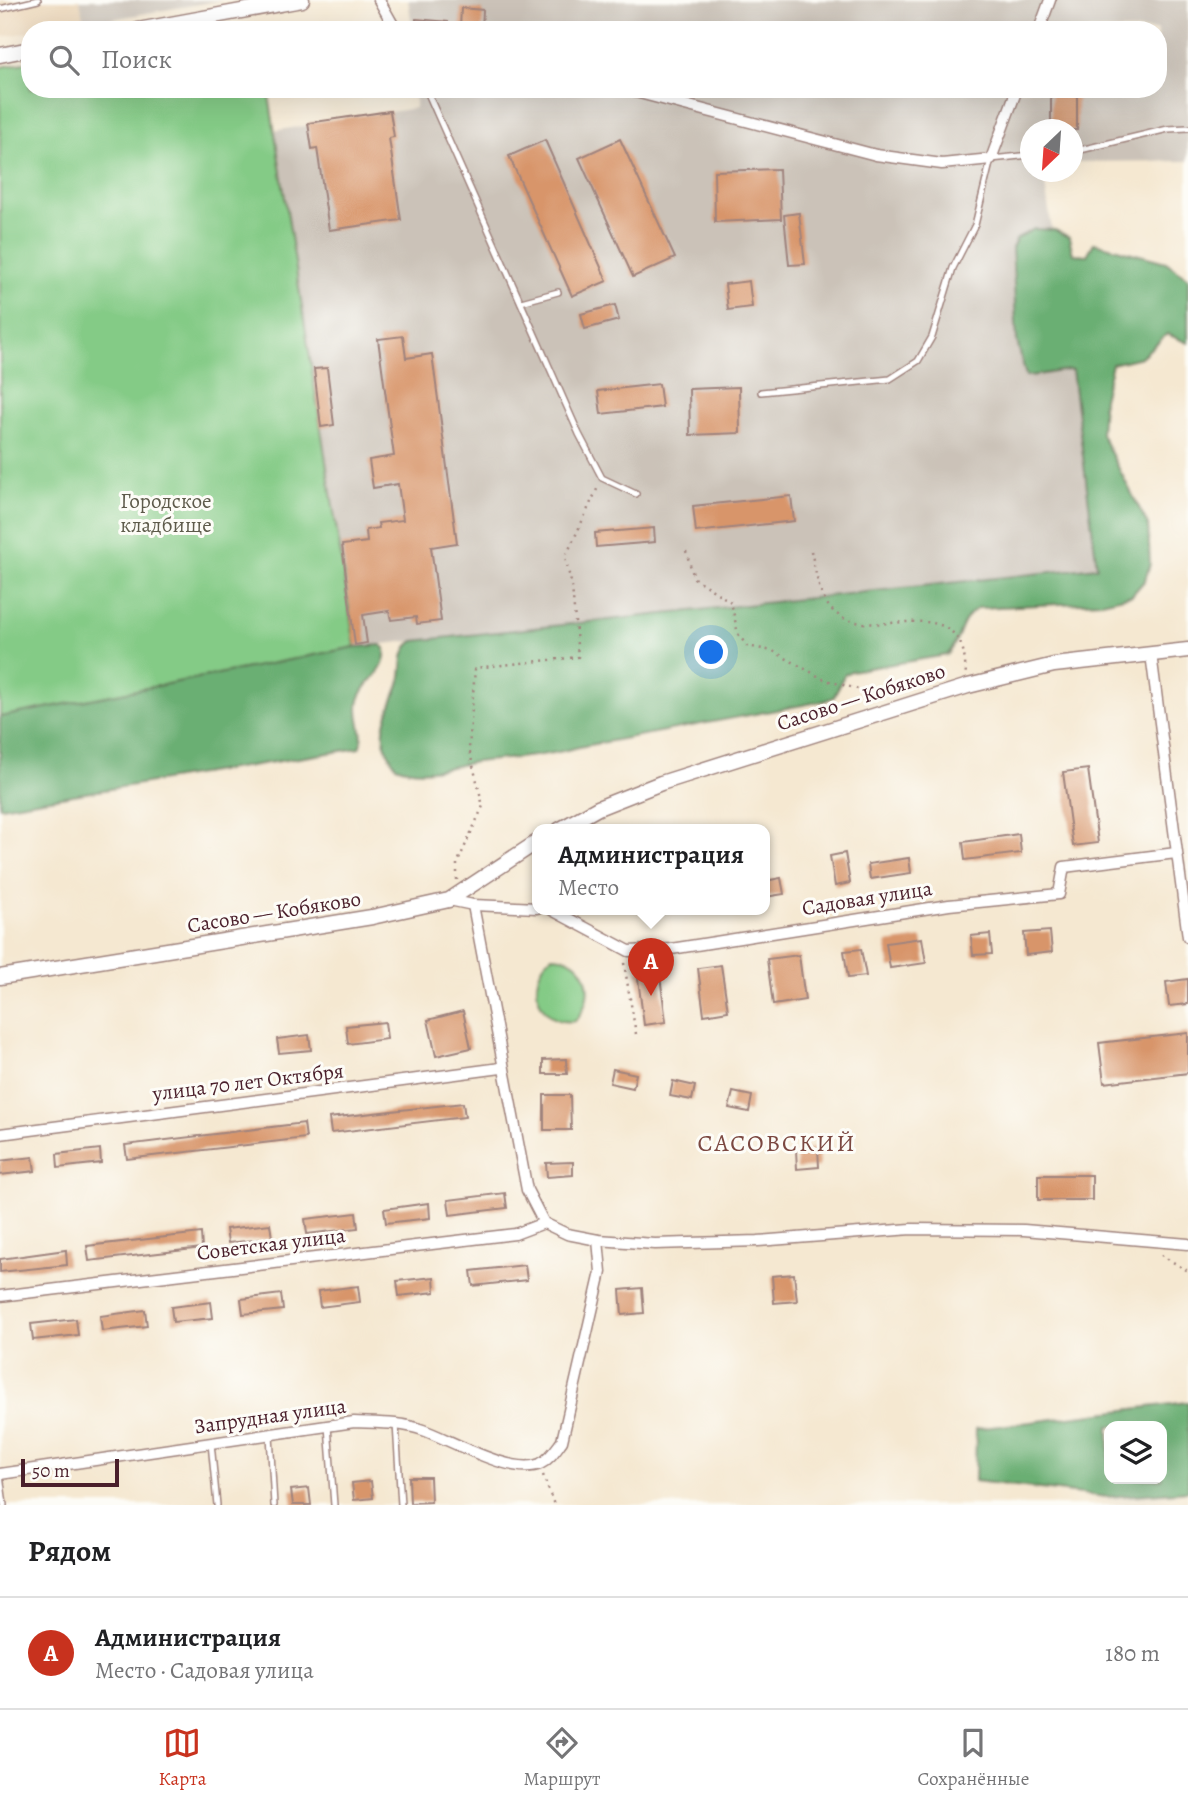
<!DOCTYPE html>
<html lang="ru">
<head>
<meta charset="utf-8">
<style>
	:root { --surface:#fff; --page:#f6f6f6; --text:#202124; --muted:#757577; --line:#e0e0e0; --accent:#c8321e }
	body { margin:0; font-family:Alegreya,serif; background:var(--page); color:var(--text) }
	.controls { position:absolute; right:21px; bottom:21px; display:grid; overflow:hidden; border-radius:14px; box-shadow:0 7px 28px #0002 }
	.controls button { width:63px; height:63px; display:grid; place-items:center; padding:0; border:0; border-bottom:2px solid var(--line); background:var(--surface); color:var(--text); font:35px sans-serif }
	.compass { position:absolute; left:1020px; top:119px; width:63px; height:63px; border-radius:50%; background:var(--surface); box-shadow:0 7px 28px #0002; rotate:205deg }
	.scale { position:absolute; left:21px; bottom:18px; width:98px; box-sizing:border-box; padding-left:7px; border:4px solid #4a1f2b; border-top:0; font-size:19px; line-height:24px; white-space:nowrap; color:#4a1f2b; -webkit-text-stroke:5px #fdfcf7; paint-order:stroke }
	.you { position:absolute; left:712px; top:653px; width:24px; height:24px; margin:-18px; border:5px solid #fff; border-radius:50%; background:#1a73e8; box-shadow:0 0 0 10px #1a73e833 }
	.badge { display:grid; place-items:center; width:46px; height:46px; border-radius:50%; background:var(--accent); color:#fff; font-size:23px; font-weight:700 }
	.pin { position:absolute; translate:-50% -58px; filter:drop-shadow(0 2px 4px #0008) }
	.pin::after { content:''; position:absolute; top:37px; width:24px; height:21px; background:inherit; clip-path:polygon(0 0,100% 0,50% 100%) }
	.popup { position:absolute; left:532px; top:824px; width:238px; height:91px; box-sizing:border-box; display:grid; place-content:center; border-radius:14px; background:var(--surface); filter:drop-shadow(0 2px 5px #0005); font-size:23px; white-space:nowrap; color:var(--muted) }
	.popup b { font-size:26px; color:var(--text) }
	.popup::after { content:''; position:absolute; left:50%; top:100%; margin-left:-14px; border:14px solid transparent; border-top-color:var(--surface) }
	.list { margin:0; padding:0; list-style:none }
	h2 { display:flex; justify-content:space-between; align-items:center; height:91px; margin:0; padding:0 28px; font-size:30px }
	h2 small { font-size:23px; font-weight:400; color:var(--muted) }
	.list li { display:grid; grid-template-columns:46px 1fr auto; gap:21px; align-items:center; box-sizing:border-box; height:112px; padding:0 28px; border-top:2px solid var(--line) }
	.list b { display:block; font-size:26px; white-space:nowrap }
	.list p { margin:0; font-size:23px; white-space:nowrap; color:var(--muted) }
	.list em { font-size:23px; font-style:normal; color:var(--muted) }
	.icon { flex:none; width:38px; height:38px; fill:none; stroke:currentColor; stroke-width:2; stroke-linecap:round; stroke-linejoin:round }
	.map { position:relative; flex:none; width:1188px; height:1505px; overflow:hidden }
	.search { position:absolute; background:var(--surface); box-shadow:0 7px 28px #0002; left:21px; right:21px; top:21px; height:77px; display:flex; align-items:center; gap:18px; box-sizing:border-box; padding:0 24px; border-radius:28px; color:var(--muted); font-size:26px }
	.sheet { height:203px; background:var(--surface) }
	nav { display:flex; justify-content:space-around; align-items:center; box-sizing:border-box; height:98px; border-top:2px solid var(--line); background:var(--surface); font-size:19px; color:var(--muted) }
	nav a { display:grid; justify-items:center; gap:4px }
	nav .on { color:var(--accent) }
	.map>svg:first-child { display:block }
</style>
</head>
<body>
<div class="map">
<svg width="1188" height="1505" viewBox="0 0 1188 1505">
	<rect width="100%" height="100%" fill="#fdfcf7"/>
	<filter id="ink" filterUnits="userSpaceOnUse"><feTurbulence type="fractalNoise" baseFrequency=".0143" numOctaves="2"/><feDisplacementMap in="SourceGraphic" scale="14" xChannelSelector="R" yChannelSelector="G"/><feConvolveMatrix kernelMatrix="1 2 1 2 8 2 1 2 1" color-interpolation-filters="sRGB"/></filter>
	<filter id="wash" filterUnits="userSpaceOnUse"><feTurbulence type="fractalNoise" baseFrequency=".00686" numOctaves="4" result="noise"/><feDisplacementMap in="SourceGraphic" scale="28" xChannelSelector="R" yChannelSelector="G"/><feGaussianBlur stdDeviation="1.57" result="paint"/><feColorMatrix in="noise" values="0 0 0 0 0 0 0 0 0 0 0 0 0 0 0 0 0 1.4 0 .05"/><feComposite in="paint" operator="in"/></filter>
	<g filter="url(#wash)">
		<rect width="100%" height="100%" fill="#f5e8d1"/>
		<path fill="#ecd7ba" d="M0,0h80l4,24 -54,6v2l-30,5z"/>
		<g fill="#cbc2b8">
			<path d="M80,0h142l-138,24z"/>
			<path d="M408,0h780v161l-115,1 -1,-32h-42v42h13l9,58 -18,-1 -17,9 -6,21 6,82 3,17 18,18 14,-6h20l26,197 -743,80 -82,-516 142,-23v-19h743v-59h-745z"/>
		</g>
		<g fill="#84cb86" stroke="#677558" stroke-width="2">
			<path d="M30,62v27h238l87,558 -355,70v-650z"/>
			<path d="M552,956c37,0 46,40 23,65 -38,6 -51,-43 -23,-65z"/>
		</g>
		<g fill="#6baf73" stroke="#5a674f" stroke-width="2" fill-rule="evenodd">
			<path d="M1034,229l21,1 14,7 4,17 14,1 7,-12 72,19 22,16v65l-21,-9 -26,23 -29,7 -9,35 -2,35 47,91 2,39 -5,16 -13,15 -30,7 -124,6c-20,12 -16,32 -31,47l-96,16 -7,4 -10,22 -10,4 -245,46c-35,10 -67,11 -103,15 -27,4 -53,15 -80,4 -25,-34 -6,-51 4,-85 4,-14 -1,-32 14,-40l683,-74 -25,-197c-16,0 -30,6 -46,6l-9,-35 -5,-93 5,-10z"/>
			<path d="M381,645l4,3c3,26 -20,31 -26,52 -5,18 8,33 0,48l-359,59v-90l355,-70z"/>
			<path d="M1188,1402v89l-81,6 -132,-16 1,-52zM1109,1426h53v53h-53z"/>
		</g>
		<g id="blocks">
			<g fill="#d8956a">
				<path d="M461,8l22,2 -1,19 -22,-1z"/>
				<path d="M416,19l32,3 -1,8h-32z"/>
				<rect x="1051" y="93" width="26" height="37"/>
				<path d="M390,111l4,26 -5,1 12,82 -72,10 -12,-82 -5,1 -4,-26z"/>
				<path d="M620,139l55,119 -42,19 -54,-119z"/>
				<path d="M545,140l62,141 -35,15 -63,-140z"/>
				<path d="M779,169l2,50 -66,3 -1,-51z"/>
				<path d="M799,213l6,51 -16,1 -5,-50z"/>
				<path d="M749,281l3,26 -24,3 -3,-26z"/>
				<path d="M615,305l4,15 -34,9 -4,-15z"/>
				<path d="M403,336l3,22 26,-4 25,189 -26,4 10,74 -24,3 -1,-7 -25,3 -2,-9 -26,4 4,28 -12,2 -13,-100 25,-3 -1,-12 13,-2 -1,-5 25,-3 -5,-36 -25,4 -4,-28 25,-4 -16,-117z"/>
				<path d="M327,368l7,57 -13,2 -7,-58z"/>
				<path d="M659,384l3,23 -61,7 -3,-23z"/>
				<path d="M739,387l1,46 -50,2 -1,-46z"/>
				<path d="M791,496l3,25 -98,11 -3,-26z"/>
				<path d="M654,528l1,14 -59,5 -1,-14z"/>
				<path d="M1088,769l10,74 -25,3 -10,-74z"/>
				<path d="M1019,834l2,19 -56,7 -2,-18z"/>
				<path d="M845,853l5,30 -15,3 -5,-30z"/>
				<path d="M909,858l2,15 -41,6 -2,-15z"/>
				<path d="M781,878l3,16 -19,3v-16z"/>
				<path d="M1050,931l2,21 -26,3 -2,-22z"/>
				<path d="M990,934l2,20 -19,1 -2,-19z"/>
				<path d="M922,938l4,25 -36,5 -4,-25z"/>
				<path d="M861,949l5,27 -18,2 -4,-27z"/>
				<path d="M799,955l6,45 -32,5 -6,-46z"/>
				<path d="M721,965l7,46 -24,4 -6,-47z"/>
				<path d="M659,968l7,54 -22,3 -7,-54z"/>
				<path d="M1188,979v25l-19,2 -3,-24z"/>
				<path d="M463,1011l8,37 -35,8 -8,-36z"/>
				<path d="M385,1022l2,17 -39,5 -2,-18z"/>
				<path d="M1188,1033v40l-84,10 -5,-40z"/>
				<path d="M309,1035l2,15 -32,3 -2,-14z"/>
				<path d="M566,1059l1,15h-24v-14z"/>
				<path d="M613,1069l23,5 -3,14 -23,-5z"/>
				<path d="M673,1081l22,5 -3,14 -22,-4z"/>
				<path d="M733,1092l19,4 -3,16 -20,-4z"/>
				<path d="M544,1095h26l1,35h-27z"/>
				<path d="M463,1103l2,14 -134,16 -2,-15z"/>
				<path d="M304,1123l2,15 -179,21 -2,-14z"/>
				<path d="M818,1148l1,19 -22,2 -1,-19z"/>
				<path d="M100,1149l1,14 -43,5 -1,-14z"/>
				<path d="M33,1157l2,14 -35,4v-14z"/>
				<path d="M573,1162v13l-26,2 -1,-14z"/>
				<rect x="1038" y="1175" width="54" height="25"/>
				<path d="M505,1193l2,15 -57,7 -2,-15z"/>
				<path d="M429,1203l1,15 -44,5 -2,-14z"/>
				<path d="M356,1213l2,15 -51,6 -2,-15z"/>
				<path d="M270,1224l2,14 -44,5 -2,-14z"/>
				<path d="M201,1233l1,15 -113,13 -2,-15z"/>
				<path d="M66,1250l1,15 -67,7v-13z"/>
				<path d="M525,1265l2,15 -54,6 -2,-15z"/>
				<path d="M794,1274l3,27 -23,2 -2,-27z"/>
				<path d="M434,1277l1,15 -36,4 -2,-15z"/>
				<path d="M358,1286l2,16 -40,5 -2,-16z"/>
				<path d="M642,1288l2,25 -22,2 -2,-25z"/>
				<path d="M281,1294l2,16 -40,4 -2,-15z"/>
				<path d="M211,1302l2,16 -40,4 -2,-15z"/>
				<path d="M145,1310l2,16 -45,5 -2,-15z"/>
				<path d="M76,1319l2,16 -45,5 -2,-16z"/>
				<path d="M409,1477h21l1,25 -21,1z"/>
				<path d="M371,1481l2,17 -19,2 -2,-17z"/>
				<path d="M309,1488l2,17h-18l-2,-15z"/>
			</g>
		</g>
	</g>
	<g filter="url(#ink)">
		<use href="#blocks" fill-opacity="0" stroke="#a0847e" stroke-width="2"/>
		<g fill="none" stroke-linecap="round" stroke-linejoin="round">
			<g stroke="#a0847e" stroke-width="8">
				<g id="service">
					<path d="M0,9l38,-9"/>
					<path d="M426,89l153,345 23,44 34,16"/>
					<path d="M1072,152l96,-23 20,-1"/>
					<path d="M521,302l37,-10"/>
					<path d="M761,392l129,-13 28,-18 14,-24 21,-69 22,-43 16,-66 39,-4"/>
					<path d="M396,1424l5,81"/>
					<path d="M328,1426l6,79"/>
					<path d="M270,1435l4,70"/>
					<path d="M211,1443l6,62"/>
					<path d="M0,1474l4,31"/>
				</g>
			</g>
			<g stroke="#a0847e" stroke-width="13">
				<g id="minor">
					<path d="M379,0l17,30"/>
					<path d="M1039,30l11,-30"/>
					<path d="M624,89l252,66 66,9 49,-5 26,-70"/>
					<path d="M1151,654l37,283"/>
					<path d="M449,900l24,5 64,3"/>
					<path d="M473,905l54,285 17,33 23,11 31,6 57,4 103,-3 153,-12 113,1 164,14"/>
					<path d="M552,910l77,41 42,-2 278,-44 110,-11 5,-27 112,-14"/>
					<path d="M0,1134l501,-66"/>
					<path d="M0,1296l515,-62 29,-11"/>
					<path d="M0,1474l354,-52c23,1 47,0 69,8 28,10 89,46 117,34 10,-5 16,-15 22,-23l39,-169 -3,-32"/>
				</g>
			</g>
			<g stroke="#a0847e" stroke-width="17">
				<g id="tertiary">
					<path d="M138,30l164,-30"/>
					<path d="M0,55l30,-6"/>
					<path d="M559,830l39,-22 63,-25 307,-97 86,-21 134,-15"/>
					<path d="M0,977l372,-60 77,-17 88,-58"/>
				</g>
			</g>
			<g stroke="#a0847e" stroke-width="2.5" stroke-dasharray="2 5" stroke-linecap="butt">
				<path d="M686,551l8,27 37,24 7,32 9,12 26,5 52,29 62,17"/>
				<path d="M811,551c4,15 6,35 13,48 30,55 116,-8 138,48 3,8 3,19 4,27"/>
				<path d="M457,880v-16l26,-58 -14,-57 6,-81 103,-11 -6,-71 -7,-28 34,-73"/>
				<path d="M624,963l12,71"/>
				<path d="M1161,1255l27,16"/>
				<path d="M543,1475l11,30"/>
			</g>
			<use href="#service" stroke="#fff" stroke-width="5"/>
			<use href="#minor" stroke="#fff" stroke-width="10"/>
			<use href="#tertiary" stroke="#fff" stroke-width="14"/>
		</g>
	</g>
	<g text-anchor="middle" stroke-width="6" stroke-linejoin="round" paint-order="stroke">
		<g font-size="21" fill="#5e5b4b" stroke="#fdfcf7">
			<text x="166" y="508">Городское<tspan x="166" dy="24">кладбище</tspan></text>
		</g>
		<g font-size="21" fill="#4a1f2b" stroke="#fdfcf7">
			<text transform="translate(861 697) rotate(-18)" y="7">Сасово — Кобяково</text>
			<text transform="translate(867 898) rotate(-9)" y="7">Садовая улица</text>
			<text transform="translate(274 912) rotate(-9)" y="7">Сасово — Кобяково</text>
			<text transform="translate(248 1082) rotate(-7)" y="7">улица 70 лет Октября</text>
			<text transform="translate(271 1244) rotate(-7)" y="7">Советская улица</text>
			<text transform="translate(270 1416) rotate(-8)" y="7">Запрудная улица</text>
		</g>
		<g font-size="24" letter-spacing="2" fill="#7c4841" stroke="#fdfcf7">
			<text x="777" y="1151">САСОВСКИЙ</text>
		</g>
	</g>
</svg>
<div class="controls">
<button><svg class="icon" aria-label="layers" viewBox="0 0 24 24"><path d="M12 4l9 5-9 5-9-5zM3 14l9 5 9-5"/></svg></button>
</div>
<svg class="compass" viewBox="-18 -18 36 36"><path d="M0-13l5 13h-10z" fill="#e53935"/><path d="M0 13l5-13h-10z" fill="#757577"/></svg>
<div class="scale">50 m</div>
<div class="you"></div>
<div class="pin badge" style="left:651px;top:996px">A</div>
<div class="popup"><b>Администрация</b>Место</div>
<div class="search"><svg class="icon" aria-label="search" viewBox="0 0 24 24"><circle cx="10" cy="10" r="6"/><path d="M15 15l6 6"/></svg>Поиск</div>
</div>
<section class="sheet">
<h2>Рядом<small></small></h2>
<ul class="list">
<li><span class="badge">A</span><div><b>Администрация</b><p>Место · Садовая улица</p></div><em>180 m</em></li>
</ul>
</section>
<nav>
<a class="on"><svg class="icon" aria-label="map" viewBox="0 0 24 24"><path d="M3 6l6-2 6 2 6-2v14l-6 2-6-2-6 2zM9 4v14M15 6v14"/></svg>Карта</a>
<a><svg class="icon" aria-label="directions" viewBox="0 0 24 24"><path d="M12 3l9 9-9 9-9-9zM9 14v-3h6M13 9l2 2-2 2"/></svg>Маршрут</a>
<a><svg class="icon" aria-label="saved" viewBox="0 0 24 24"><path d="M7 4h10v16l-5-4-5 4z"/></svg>Сохранённые</a>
</nav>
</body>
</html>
